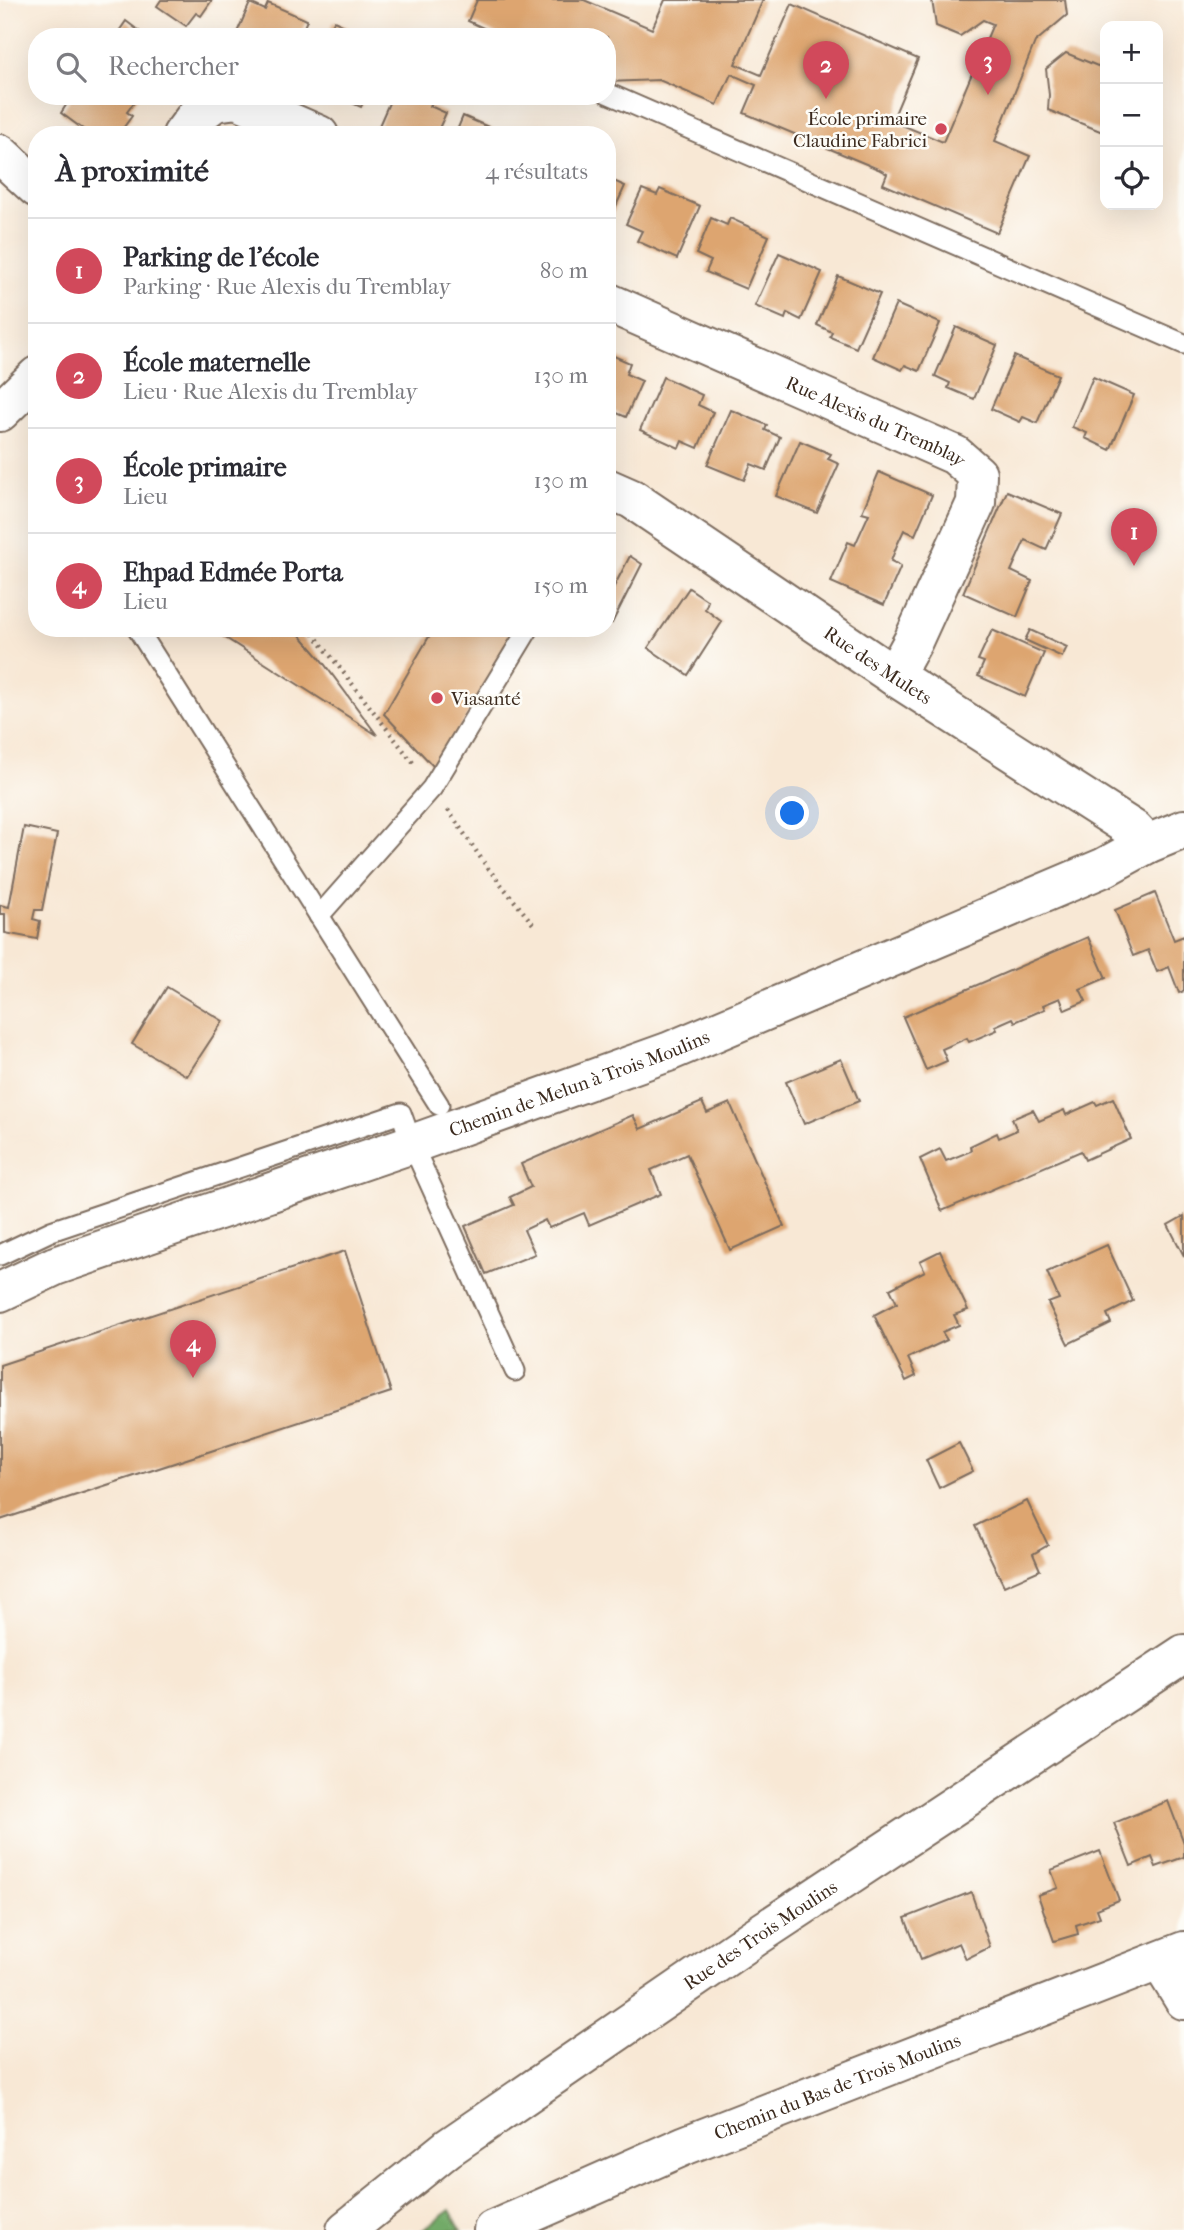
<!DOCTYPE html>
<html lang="fr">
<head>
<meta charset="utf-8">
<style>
	:root { --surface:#fff; --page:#f2f2f3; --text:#2b2b33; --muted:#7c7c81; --line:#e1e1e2; --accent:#d1495b }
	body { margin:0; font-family:"IM FELL French Canon",serif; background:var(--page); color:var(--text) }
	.controls { position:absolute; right:21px; top:21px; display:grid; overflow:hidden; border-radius:14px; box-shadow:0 7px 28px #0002 }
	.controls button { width:63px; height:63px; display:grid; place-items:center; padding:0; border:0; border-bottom:2px solid var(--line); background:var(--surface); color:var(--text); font:35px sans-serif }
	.you { position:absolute; left:793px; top:814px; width:24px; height:24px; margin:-18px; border:5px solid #fff; border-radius:50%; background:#1a73e8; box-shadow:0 0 0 10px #1a73e833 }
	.badge { display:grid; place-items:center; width:46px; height:46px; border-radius:50%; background:var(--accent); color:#fff; font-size:23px; font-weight:700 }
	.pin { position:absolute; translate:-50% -58px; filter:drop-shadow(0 2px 4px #0008) }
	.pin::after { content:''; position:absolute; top:37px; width:24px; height:21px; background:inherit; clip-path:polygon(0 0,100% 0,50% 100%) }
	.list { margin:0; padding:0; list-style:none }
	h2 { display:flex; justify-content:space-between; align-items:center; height:91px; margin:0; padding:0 28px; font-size:30px }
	h2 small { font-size:23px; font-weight:400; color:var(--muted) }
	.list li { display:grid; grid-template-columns:46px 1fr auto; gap:21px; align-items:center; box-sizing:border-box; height:105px; padding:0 28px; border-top:2px solid var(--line) }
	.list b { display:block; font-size:26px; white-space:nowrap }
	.list p { margin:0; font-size:23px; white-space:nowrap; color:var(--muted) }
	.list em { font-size:23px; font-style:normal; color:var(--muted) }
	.icon { flex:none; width:38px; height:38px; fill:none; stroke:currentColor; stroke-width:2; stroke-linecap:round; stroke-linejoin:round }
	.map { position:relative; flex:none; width:1184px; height:2230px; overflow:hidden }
	.search { position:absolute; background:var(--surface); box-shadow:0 7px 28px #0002; left:28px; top:28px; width:588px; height:77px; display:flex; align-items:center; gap:18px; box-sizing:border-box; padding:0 24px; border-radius:28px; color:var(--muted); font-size:26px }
	.panel { position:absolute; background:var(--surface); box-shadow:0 7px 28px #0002; left:28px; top:126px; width:588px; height:511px; border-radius:28px }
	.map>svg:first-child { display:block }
</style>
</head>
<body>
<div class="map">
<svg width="1184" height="2230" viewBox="0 0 1184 2230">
	<rect width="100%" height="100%" fill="#fdfcf7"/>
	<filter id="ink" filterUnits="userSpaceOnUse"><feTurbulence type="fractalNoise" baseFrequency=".0143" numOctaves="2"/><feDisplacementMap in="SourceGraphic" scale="14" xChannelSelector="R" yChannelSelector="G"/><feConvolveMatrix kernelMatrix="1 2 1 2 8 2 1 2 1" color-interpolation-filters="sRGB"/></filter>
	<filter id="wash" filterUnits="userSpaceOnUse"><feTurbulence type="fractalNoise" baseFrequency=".00686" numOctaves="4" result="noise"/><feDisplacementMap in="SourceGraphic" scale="28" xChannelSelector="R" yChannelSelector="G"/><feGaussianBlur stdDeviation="1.57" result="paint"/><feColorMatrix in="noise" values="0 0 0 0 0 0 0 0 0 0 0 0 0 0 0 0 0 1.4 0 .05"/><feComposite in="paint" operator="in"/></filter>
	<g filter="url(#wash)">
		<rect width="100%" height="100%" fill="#f8e8d5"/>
		<path fill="#72aa68" stroke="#566a43" stroke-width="2" d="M450,2210l11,20h-38z"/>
		<g id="blocks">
			<g fill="#dda570">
				<path d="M161,0h51l-11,16 -5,-3 -10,13 -29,-20z"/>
				<path d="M477,0h107l68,29 13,-29h98l-28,64 26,11 31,-71 126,55 -26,62 51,21 50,-118 -10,-4 -23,16 -24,-10 -4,-26h133l2,15 -32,27 -40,99 35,15 -33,77 -114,-49 4,-10 -9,-5 -134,-56 12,-28 -25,-11 -14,31 -58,-25 -52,2v-45h-104l-35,-16z"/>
				<path d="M250,3l15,7 3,-7 39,17 -7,17h-65z"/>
				<path d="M126,21l21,16h-32z"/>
				<path d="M334,21l15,7 -4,9h-19z"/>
				<path d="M1066,53l39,16v64l-57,-23 1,-15 -3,-26z"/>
				<path d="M72,96h67l-12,16 5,4 -14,19h-27l-30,-22z"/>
				<path d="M336,96h30l-5,11z"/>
				<path d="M392,96h43l-5,10 16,7 -10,22h-44l-14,-7z"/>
				<path d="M463,116l44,19h-52z"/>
				<path d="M607,178l18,8 -18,40z"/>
				<path d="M642,189l15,6 3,-6 40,17 -23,53 -40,-18 5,-10 -16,-7z"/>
				<path d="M711,218l16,7 3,-7 39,18 -23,53 -40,-17 5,-11 -15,-7z"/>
				<path d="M779,253l43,19 -21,48 -14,-7 -2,6 -30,-13z"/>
				<path d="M838,276l42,18 -24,54 -26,-11 2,-5 -15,-7z"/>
				<path d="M896,304l44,19 -21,48 -14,-6 -3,5 -29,-13z"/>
				<path d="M956,327l41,18 -23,54 -26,-11 2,-5 -15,-7z"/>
				<path d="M607,353l23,10 -4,11 16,7 -16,36 -16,-7 -3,7z"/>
				<path d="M1014,356l44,19 -21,48 -14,-6 -3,5 -29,-13z"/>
				<path d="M663,377l39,18 -4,10 15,7 -15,36 -16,-7 -3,7 -39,-18z"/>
				<path d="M1093,377l41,18 -24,55 -25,-12 2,-5 -15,-6z"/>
				<path d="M731,410l36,15 -2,5 15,7 -14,33 -15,-6 -7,16 -37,-15z"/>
				<path d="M800,441l31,13 -3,5 11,5 -22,49 -41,-17z"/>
				<path d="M879,472l53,23 -17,40 -11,-5 -7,15 -6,16 10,5 -17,39 -53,-23 17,-40 7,3 14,-31 -7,-2z"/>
				<path d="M1007,491l55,23 -16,36 -21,-10 -14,31 21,10 -15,36 -54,-24z"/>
				<path d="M630,556l12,8 -30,59 -5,-3v-20z"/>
				<path d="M689,588l19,13 -3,8 17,13 -34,53 -40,-27z"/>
				<path d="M210,628h84l25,29 58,78z"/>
				<path d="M434,628h88l-87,140 -51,-54z"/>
				<path d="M992,630l52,23 -19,44 -47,-21 6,-14 -6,-2z"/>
				<path d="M1030,630l37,17 -5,10 -37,-17z"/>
				<path d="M24,827l33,7 -15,76h-7l-2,9 7,2 -3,18 -32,-6v-19h-5v-9l9,2z"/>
				<path d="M1155,893l19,47 10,-4v55l-5,2 -10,-26 -12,5 -9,-22 -15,6 -18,-46z"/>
				<path d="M1088,937l18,41 -26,11 6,12 -21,9 -5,-12 -17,7 2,4 -30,13 -2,-4 -18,8 2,4 -28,12 -2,-4 -25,11 5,12 -21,9 -23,-53z"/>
				<path d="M167,987l56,34 -36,55 -55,-32z"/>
				<path d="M841,1059l18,42 -55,23 -18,-42z"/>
				<path d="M1113,1098l18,41 -46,21 -4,-9 -139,60 -22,-52 20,-10 6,12 25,-10 -1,-5 27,-13 2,5 18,-8 -5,-11 21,-9 6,11 25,-11 2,5 29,-13 2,3z"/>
				<path d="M702,1102l5,11 23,-10 54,123 -54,24 -43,-96 -36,16 10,24 -72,31 -5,-12 -35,15 -4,-8 -21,10 11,24 -49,20 -21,-48 49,-21 -4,-8 21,-10 -10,-23 112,-49 7,14z"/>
				<path d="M1184,1216v40l-16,-31z"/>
				<path d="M1107,1245l26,56 -26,13 4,9 -43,21 -20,-41 11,-4 -12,-27z"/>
				<path d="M345,1251l46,141 -391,128v-155z"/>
				<path d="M940,1251l28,59 -14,5 5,10 -17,7 5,8 -39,18 8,18 -10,5 -32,-66 23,-12 -7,-14 35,-18 -5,-10z"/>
				<path d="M959,1443l14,28 -34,17 -13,-28z"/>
				<path d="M1027,1501l21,44 -15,9 7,16 -36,16 -29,-60z"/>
				<path d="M1168,1801l16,42v14l-28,10 -4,-10 -21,9 -17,-43z"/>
				<path d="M1100,1851l19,49 -22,9 3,8 -24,8 2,9 -24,7 -16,-46 20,-7 -7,-18z"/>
				<path d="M971,1892l19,55 -24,12 -7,-16 -38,16 -16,-41z"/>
			</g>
		</g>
	</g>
	<g filter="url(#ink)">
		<use href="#blocks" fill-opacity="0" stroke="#7d6c5e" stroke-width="2"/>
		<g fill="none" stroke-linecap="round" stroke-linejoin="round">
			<g stroke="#7d6c5e" stroke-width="23">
				<g id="lane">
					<path d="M607,93l577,251"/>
					<path d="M137,628l302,477"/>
					<path d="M319,916l113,-128 97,-160"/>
					<path d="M0,1255l51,-24 350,-118 11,31 103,227"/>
				</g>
			</g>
			<g stroke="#7d6c5e" stroke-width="42">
				<g id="street">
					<path d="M182,135l14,-19 19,-14 22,-3 82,36"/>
					<path d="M0,154l37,34"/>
					<path id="s1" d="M607,302l348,153 22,19 -1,29 -63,138 -19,35"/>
					<path d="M0,412l37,-36"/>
					<path id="s2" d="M607,488l25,11 262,177 240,154 13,14"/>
					<path id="s3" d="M0,1292l55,-26 357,-122 256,-92 437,-185 42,-23 37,-15"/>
					<path d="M1160,1961l24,39"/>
					<path id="s4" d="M346,2230l102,-82 307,-211 429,-283"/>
					<path id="s5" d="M493,2230l193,-85 498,-194"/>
				</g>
			</g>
			<g stroke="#7d6c5e" stroke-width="4.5" stroke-dasharray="2 5" stroke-linecap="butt">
				<path d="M309,628l105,136"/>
				<path d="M448,810l39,57 46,57"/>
			</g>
			<use href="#lane" stroke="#fff" stroke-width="19"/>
			<use href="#street" stroke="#fff" stroke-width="38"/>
		</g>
	</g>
	<g fill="#d1495b" stroke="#fdfcf7" stroke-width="2.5">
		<circle cx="941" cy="129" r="7"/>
		<circle cx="437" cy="698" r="7"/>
	</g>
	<g text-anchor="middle" stroke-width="5" stroke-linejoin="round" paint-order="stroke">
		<g font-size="19" fill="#3b2a1e" stroke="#fdfcf7" text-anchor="end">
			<text x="927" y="125">École primaire<tspan x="927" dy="22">Claudine Fabrici</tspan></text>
			<text x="451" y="705" text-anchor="start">Viasanté</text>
		</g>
		<g font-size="19" fill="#3b2a1e" stroke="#fdfcf7">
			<text dy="7" stroke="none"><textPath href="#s1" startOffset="294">Rue Alexis du Tremblay</textPath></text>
			<text dy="7" stroke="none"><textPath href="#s2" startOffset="324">Rue des Mulets</textPath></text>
			<text dy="7" stroke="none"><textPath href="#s3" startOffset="616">Chemin de Melun à Trois Moulins</textPath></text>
			<text dy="7" stroke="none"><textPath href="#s4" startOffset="509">Rue des Trois Moulins</textPath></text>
			<text dy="7" stroke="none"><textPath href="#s5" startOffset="373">Chemin du Bas de Trois Moulins</textPath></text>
		</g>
	</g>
</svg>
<div class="controls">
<button>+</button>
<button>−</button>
<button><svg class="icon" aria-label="locate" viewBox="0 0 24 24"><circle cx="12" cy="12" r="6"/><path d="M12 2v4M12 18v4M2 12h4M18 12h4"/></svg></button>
</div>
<div class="you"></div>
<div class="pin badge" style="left:1134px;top:566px">1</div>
<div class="pin badge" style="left:826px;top:99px">2</div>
<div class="pin badge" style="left:988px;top:95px">3</div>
<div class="pin badge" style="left:193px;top:1378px">4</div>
<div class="search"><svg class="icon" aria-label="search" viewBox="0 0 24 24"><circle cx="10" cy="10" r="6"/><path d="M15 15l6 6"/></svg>Rechercher</div>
<section class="panel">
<h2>À proximité<small>4 résultats</small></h2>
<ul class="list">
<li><span class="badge">1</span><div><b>Parking de l'école</b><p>Parking · Rue Alexis du Tremblay</p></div><em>80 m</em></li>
<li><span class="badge">2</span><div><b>École maternelle</b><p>Lieu · Rue Alexis du Tremblay</p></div><em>130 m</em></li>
<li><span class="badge">3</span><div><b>École primaire</b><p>Lieu</p></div><em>130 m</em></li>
<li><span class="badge">4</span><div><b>Ehpad Edmée Porta</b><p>Lieu</p></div><em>150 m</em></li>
</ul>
</section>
</div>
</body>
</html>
